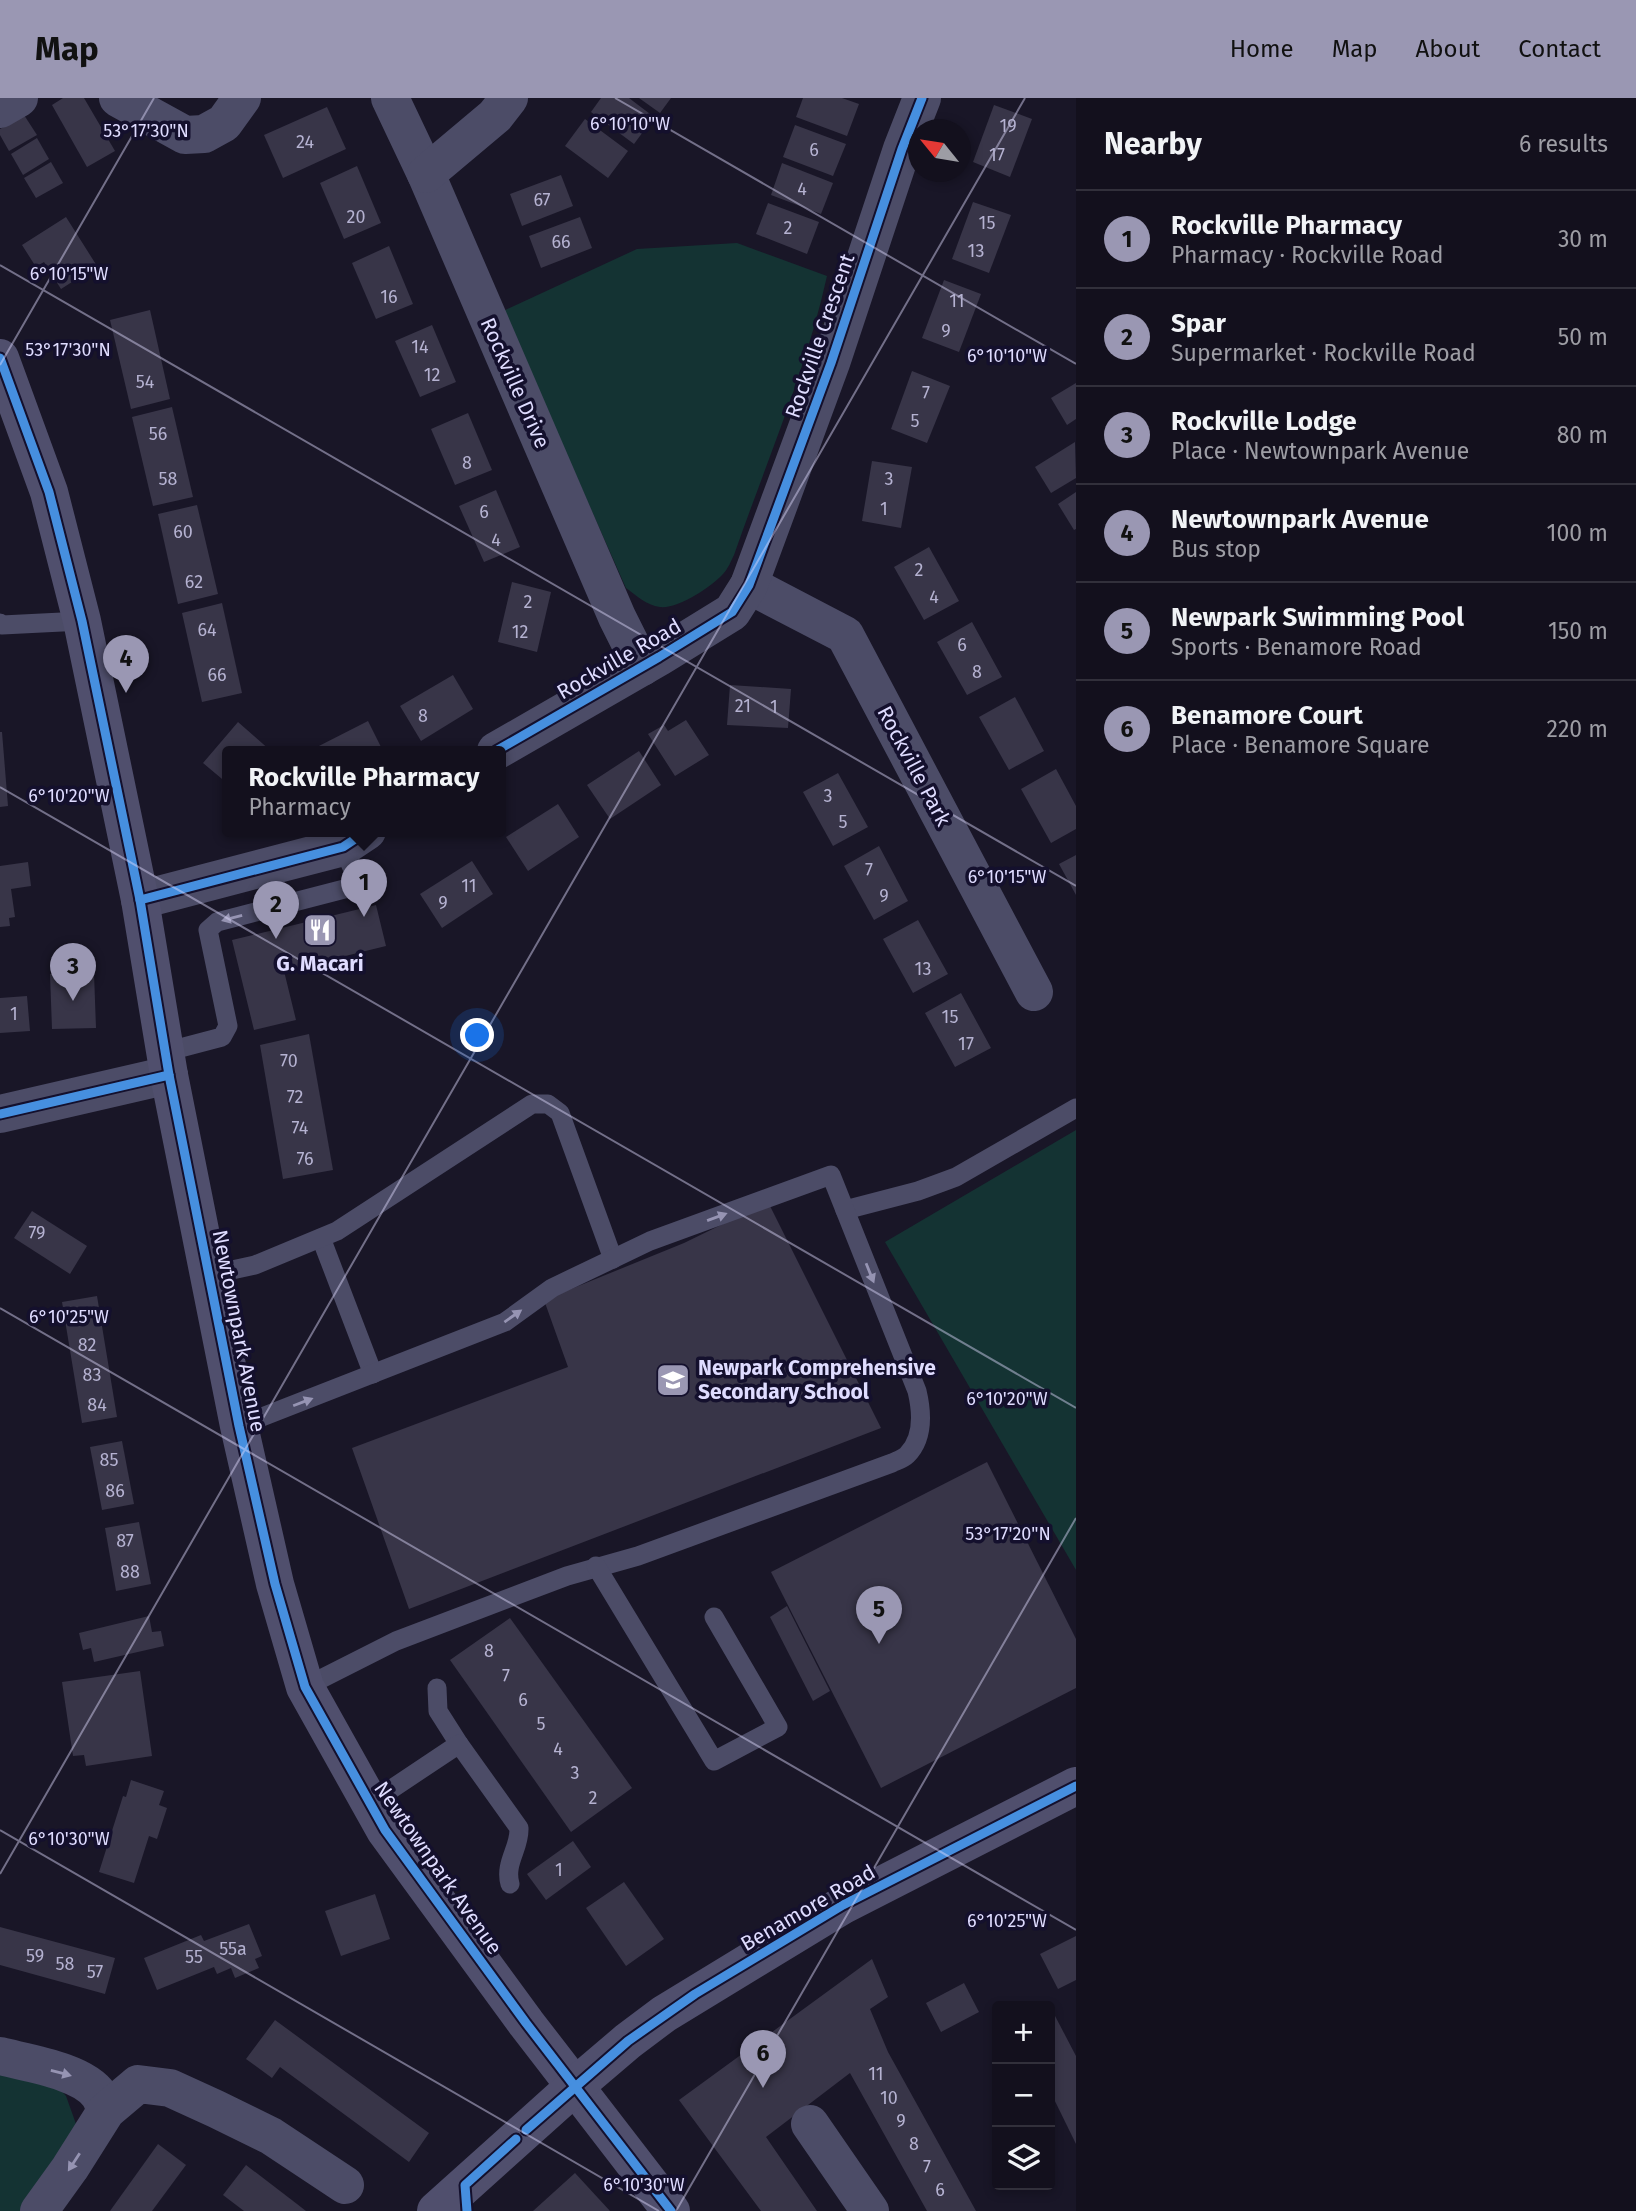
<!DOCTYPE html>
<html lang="en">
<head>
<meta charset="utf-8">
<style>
	:root { --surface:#13101d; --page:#201e2a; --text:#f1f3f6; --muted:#9d9da4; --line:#32303b; --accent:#9a97b3 }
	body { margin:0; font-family:"Fira Sans",sans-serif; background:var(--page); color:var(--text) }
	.controls { position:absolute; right:21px; bottom:21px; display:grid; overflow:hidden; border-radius:7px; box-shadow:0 4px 10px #0003 }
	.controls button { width:63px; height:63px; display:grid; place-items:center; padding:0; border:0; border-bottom:2px solid var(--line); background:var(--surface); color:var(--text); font:35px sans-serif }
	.compass { position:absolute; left:908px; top:21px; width:63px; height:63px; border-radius:50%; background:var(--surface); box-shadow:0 4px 10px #0003; rotate:300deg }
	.you { position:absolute; left:478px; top:938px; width:24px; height:24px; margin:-18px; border:5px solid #fff; border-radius:50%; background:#1a73e8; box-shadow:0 0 0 10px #1a73e833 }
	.badge { display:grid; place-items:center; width:46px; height:46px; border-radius:50%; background:var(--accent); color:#111; font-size:23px; font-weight:700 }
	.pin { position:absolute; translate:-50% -58px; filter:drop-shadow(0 2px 4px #0008) }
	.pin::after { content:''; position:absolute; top:37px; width:24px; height:21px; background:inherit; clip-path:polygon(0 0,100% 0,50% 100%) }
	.popup { position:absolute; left:222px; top:648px; width:284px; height:91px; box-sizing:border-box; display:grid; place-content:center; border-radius:7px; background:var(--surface); filter:drop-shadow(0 2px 5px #0005); font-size:23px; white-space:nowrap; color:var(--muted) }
	.popup b { font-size:26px; color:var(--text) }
	.popup::after { content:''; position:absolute; left:50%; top:100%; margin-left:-14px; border:14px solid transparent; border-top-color:var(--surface) }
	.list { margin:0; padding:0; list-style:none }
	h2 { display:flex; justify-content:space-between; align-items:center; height:91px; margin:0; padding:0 28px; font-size:30px }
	h2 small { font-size:23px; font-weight:400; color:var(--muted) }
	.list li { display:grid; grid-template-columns:46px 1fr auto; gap:21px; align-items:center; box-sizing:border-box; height:98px; padding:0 28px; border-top:2px solid var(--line) }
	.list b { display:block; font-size:26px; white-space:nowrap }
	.list p { margin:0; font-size:23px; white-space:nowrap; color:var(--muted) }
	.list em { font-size:23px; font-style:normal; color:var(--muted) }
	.icon { flex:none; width:38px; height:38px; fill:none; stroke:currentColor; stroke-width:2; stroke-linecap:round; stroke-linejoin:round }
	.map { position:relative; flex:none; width:1076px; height:2113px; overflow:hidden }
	header { display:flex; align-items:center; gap:42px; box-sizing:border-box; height:98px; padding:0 35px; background:var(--accent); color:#111 }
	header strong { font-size:33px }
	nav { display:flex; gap:38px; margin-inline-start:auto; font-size:24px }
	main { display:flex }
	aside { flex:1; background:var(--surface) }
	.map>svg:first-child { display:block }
</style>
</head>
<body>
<header>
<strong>Map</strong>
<nav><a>Home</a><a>Map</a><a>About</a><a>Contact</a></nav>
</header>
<main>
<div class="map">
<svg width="1076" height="2113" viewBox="0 0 1076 2113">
	<rect width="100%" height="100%" fill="#191627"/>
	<g fill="#143333">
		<path d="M737,145l90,33c-21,95 -61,187 -93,279 -3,6 -6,14 -11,19 -12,13 -45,35 -63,33 -14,-2 -23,-11 -34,-19l-123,-277 134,-62z"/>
		<path d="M1076,1032v440l-191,-328z"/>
		<path d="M0,1968l57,20 9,10 10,28 -54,87h-22z"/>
	</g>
	<g fill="#383548">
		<path d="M63,0h21l31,53 -28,16 -35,-62z"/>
		<path d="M601,0h28l25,19 -20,27 -43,-32z"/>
		<path d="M639,0h32l-11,15z"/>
		<path d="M803,0h39l17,6 -12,32 -51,-19z"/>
		<path d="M994,7l38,14 -22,58 -37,-15z"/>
		<path d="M327,9l19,42 -63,29 -19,-43z"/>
		<path d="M24,17l13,20 -28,16 -9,-16v-6z"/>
		<path d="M585,21l43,32 -20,27 -43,-32z"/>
		<path d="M795,27l51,19 -13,32 -50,-19z"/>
		<path d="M37,40l12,21 -26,16 -12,-21z"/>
		<path d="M51,64l12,21 -27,15 -12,-20z"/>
		<path d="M782,65l51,20 -12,31 -50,-19z"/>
		<path d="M357,68l24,57 -37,16 -24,-56z"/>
		<path d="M561,77l12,31 -51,20 -12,-32z"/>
		<path d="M973,104l38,13 -22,58 -37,-14z"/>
		<path d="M768,105l51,19 -12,32 -51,-20z"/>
		<path d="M66,119l31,49 -36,23 -17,-27 -8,5 -14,-22z"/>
		<path d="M580,119l12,31 -51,20 -12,-32z"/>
		<path d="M389,148l24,58 -37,15 -24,-56z"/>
		<path d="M944,182l37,14 -22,58 -37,-14z"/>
		<path d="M150,212l20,89 -39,10 -21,-89z"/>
		<path d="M432,227l24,57 -36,15 -25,-56z"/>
		<path d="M912,273l38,15 -23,57 -36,-14z"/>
		<path d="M1076,285v36l-9,6 -16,-27z"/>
		<path d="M172,309l21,90 -40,9 -21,-89z"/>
		<path d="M468,315l24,57 -37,15 -24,-56z"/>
		<path d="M1075,344l1,36 -25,15 -16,-26z"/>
		<path d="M872,363l40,6 -11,61 -39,-7z"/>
		<path d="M496,392l24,57 -36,15 -25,-56z"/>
		<path d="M1076,394v37l-2,1 -16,-26z"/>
		<path d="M197,407l21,89 -40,10 -20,-90z"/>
		<path d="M929,449l30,54 -35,19 -30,-53z"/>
		<path d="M512,484l39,10 -14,60 -39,-10z"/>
		<path d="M222,505l20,90 -40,9 -20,-89z"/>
		<path d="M972,524l30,55 -35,18 -30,-53z"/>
		<path d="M453,577l20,34 -52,32 -21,-35z"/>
		<path d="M730,587l61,4 -3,39 -61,-3z"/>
		<path d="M1015,599l29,54 -35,19 -30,-53z"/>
		<path d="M686,622l23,35 -34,21 -27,-42 16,-9 4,6z"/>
		<path d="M368,623l15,30h-69l-1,-2z"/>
		<path d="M238,624l33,29h-43v33l-25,-21z"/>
		<path d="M0,634h2l6,74 -8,1z"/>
		<path d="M639,653l22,34 -51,34 -23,-34z"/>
		<path d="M1056,671l20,37v23l-25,14 -30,-54z"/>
		<path d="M838,675l30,54 -35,19 -30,-54z"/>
		<path d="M558,706l21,33 -51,34 -22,-34z"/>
		<path d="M879,748l29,55 -34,19 -30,-54z"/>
		<path d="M1076,757v40l-17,-31z"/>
		<path d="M472,763l21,33 -51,34 -22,-34z"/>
		<path d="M28,764l3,24 -20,3 4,28 -6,1 1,8 -10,1v-61z"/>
		<path d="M376,807l10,41 -102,25 12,49 -42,10 -22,-90z"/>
		<path d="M918,822l30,54 -35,19 -30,-54z"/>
		<path d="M91,866l1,9h2l2,55 -44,1 -2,-55h7v-9z"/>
		<path d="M961,895l30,55 -36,19 -30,-54z"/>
		<path d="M27,898l3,35 -30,2v-35z"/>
		<path d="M309,936l24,136 -50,9 -23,-134z"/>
		<path d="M768,1104l113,226 -472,181 -57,-161 216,-81 -24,-67 140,-57z"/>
		<path d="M32,1113l55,35 -17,28 -56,-36z"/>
		<path d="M97,1198l20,121 -35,6 -20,-121z"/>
		<path d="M122,1343l12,63 -32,6 -12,-63z"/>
		<path d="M987,1364l89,177v49l-195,100 -110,-216z"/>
		<path d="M139,1424l12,62 -35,7 -11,-63z"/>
		<path d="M787,1508l43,85 -17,10 -43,-84z"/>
		<path d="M149,1518l3,16 9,-1 3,15 -70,16 -3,-14 -8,2 -4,-17z"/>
		<path d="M510,1520l122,170 -61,44 -121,-172z"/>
		<path d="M140,1573l12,85 -66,10 -2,-11 -11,1 -11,-74z"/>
		<path d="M131,1682l33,11 -5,14 8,3 -10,31 -8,-3 -15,47 -35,-11 24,-76 3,1z"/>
		<path d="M573,1743l18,26 -45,33 -19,-26z"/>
		<path d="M624,1784l40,57 -38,27 -40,-58z"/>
		<path d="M375,1796l15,45 -49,17 -16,-45z"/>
		<path d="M249,1826l13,32 -7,3 4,9 -24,10 -4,-10 -14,6 -3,-7 -57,23 -13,-32 57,-23 3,6z"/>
		<path d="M0,1829l115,31 -10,36 -105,-29z"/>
		<path d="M1076,1838v44l-18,9 -18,-35z"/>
		<path d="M872,1861l16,38 -18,12 18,43 88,159h-49l-77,-138 -84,64 51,74h-56l-82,-111z"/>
		<path d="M964,1885l15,29 -38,20 -15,-29z"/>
		<path d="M1054,1916l22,42v88l-26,-53v-75z"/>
		<path d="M275,1922l154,113 -20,29 -129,-95 -8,11 -26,-19z"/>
		<path d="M158,2046l28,21 -34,46h-42z"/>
		<path d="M246,2067l51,39 9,7h-62l-21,-16z"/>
		<path d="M575,2075l35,38h-77z"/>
	</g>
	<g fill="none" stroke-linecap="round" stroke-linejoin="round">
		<g stroke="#4c4c67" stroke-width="19">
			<path d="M0,525l2,2 80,-4"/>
			<path d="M165,954l57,-15 6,-11 -20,-96 9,-8 135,-35 4,-10 -13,-30"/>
			<path d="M845,1112l73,-19 38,-14 120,-69"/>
			<path d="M321,1140l52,136"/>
			<path d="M209,1177l46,-10 82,-34 195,-127h16l12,9 53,146"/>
			<path d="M239,1328l266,-104 47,-34 98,-47 181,-66 86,216c5,21 7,47 -10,64 -4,4 -11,6 -15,8l-254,93 -71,20 -171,65 -91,46"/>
			<path d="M596,1468l118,195 64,-34 -64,-110"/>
			<path d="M437,1590l1,23 21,33"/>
			<path d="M369,1706l90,-60 60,84c1,20 -15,35 -9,56"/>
		</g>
		<g stroke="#4c4c67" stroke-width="38">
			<path d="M118,0l67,37 19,-1 20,-11 18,-25"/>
			<path d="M390,0l36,76 191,443 25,50"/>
			<path d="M0,11l19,-11"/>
			<path d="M426,76l69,-58 14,-18"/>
			<path d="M749,487l96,50 189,357"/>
			<path d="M496,653l163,-94 73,-45 17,-27 82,-222 71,-214 20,-51"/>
			<path d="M140,802l203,-53 24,-16"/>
			<path d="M0,1016l169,-39"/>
			<path d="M0,1958c27,7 83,15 99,39 3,4 5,11 7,16"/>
			<path d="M810,2026l60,87"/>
			<path d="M39,2113l31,-43 36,-57 32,-27 32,4 46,21 55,27 74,49"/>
		</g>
		<g stroke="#504f6d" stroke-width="38">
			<path d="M0,260l49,134 33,129 58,279 29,175 70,351 36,158 30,103 80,143 141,193 145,188"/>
			<path d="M436,2113l138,-124 54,-46 36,-27 179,-109 233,-119"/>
		</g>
		<g stroke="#14102d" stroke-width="13">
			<g id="cycleway">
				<path d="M0,260l49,134 33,129 58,279 29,175 70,351 36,158 30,103 80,143 141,193 145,188"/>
				<path d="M496,653l163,-94 73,-45 17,-27 82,-222 71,-214 20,-51"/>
				<path d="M140,802l203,-53 24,-16"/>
				<path d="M0,1016l169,-39"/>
				<path d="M526,2032l102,-89 67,-47 148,-89 233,-119"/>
				<path d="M467,2113l-2,-26 51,-46"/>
			</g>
		</g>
		<use href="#cycleway" stroke="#468fdf" stroke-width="9"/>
	</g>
	<defs><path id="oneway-solid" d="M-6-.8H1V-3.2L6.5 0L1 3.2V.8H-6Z" transform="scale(1.75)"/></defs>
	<g fill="#9694b3">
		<use href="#oneway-solid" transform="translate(232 820) rotate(165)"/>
		<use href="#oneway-solid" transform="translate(717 1119) rotate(-20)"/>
		<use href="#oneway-solid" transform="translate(870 1175) rotate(68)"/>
		<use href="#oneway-solid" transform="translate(513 1218) rotate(-35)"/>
		<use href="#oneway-solid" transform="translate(303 1304) rotate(-21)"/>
		<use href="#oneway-solid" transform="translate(61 1975) rotate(15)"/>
		<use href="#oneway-solid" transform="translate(74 2064) rotate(123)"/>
	</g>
	<path fill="none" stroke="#dfdcff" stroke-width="2" stroke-opacity="0.45" d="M615,0l461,266M0,167l1076,621M0,267l154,-267M0,689l1076,621M0,1210l1076,622M0,1732l659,381M0,1776l1025,-1776M676,2113l400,-693"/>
	<defs>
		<g id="restaurant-square" transform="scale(1.75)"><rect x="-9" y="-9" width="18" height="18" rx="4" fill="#9a97b3" stroke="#14102d"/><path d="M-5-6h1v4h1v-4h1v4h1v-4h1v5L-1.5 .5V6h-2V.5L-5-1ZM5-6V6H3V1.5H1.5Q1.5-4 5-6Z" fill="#fff"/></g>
		<g id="school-square" transform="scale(1.75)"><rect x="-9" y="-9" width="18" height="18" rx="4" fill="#9a97b3" stroke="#14102d"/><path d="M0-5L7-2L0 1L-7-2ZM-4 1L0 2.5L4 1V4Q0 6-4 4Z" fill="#fff"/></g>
	</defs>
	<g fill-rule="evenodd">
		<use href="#restaurant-square" x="320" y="832"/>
		<use href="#school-square" x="673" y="1282"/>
	</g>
	<g text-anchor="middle" stroke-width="7" stroke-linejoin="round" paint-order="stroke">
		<g font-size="18" fill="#b5b2d1">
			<text x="1008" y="34">19</text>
			<text x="305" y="50">24</text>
			<text x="814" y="58">6</text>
			<text x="997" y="63">17</text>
			<text x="802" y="97">4</text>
			<text x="542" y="108">67</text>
			<text x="356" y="125">20</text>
			<text x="987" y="131">15</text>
			<text x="788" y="136">2</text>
			<text x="561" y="150">66</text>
			<text x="976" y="159">13</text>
			<text x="389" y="205">16</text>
			<text x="957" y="209">11</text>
			<text x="946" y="239">9</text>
			<text x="420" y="255">14</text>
			<text x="432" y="283">12</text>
			<text x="145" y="290">54</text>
			<text x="926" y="301">7</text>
			<text x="915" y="329">5</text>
			<text x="158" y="342">56</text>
			<text x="467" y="371">8</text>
			<text x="168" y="387">58</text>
			<text x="889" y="387">3</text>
			<text x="884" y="417">1</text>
			<text x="484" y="420">6</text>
			<text x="183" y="440">60</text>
			<text x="496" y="448">4</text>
			<text x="919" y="478">2</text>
			<text x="194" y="490">62</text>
			<text x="934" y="505">4</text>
			<text x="528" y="510">2</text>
			<text x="207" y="538">64</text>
			<text x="520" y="540">12</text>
			<text x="962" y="553">6</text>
			<text x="977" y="580">8</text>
			<text x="217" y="583">66</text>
			<text x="743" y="614">21</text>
			<text x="774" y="615">1</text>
			<text x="423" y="624">8</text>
			<text x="828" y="704">3</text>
			<text x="843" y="730">5</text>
			<text x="869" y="778">7</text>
			<text x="469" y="794">11</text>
			<text x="884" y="804">9</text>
			<text x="443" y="811">9</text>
			<text x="923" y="877">13</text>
			<text x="14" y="922">1</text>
			<text x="950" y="925">15</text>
			<text x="966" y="952">17</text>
			<text x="289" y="969">70</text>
			<text x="295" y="1005">72</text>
			<text x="300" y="1036">74</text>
			<text x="305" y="1067">76</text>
			<text x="37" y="1141">79</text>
			<text x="87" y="1253">82</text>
			<text x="92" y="1283">83</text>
			<text x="97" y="1313">84</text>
			<text x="109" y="1368">85</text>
			<text x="115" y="1399">86</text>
			<text x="125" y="1449">87</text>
			<text x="130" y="1480">88</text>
			<text x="489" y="1559">8</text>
			<text x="506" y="1584">7</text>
			<text x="523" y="1608">6</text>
			<text x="541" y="1632">5</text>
			<text x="558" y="1657">4</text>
			<text x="575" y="1681">3</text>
			<text x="593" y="1706">2</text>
			<text x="559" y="1778">1</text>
			<text x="233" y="1857">55a</text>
			<text x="35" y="1864">59</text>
			<text x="194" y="1865">55</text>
			<text x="65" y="1872">58</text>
			<text x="95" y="1880">57</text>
			<text x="876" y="1982">11</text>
			<text x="889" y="2006">10</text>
			<text x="901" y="2029">9</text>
			<text x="914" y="2052">8</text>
			<text x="927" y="2075">7</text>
			<text x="940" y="2098">6</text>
		</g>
		<g font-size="21" fill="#dfdcff" stroke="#14102d">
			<text transform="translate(820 238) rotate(-71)" y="7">Rockville Crescent</text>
			<text transform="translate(515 285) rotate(66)" y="7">Rockville Drive</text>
			<text transform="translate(619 561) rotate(-30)" y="7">Rockville Road</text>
			<text transform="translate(914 668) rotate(62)" y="7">Rockville Park</text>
			<text transform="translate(239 1233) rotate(79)" y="7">Newtownpark Avenue</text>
			<text transform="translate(438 1770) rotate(55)" y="7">Newtownpark Avenue</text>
			<text transform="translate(808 1810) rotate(-30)" y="7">Benamore Road</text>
		</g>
		<g font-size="21" font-weight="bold" fill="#dfdcff" stroke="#14102d">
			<text x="320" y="873">G. Macari</text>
			<text x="698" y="1277" text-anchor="start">Newpark Comprehensive<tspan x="698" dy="24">Secondary School</tspan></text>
		</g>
	</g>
	<g font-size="18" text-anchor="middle" fill="#dfdcff" stroke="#14102d" stroke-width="7" stroke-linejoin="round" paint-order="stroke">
		<text x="630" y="32">6°10'10"W</text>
		<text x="146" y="39">53°17'30"N</text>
		<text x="69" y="182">6°10'15"W</text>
		<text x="68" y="258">53°17'30"N</text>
		<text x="1007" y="264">6°10'10"W</text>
		<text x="69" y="704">6°10'20"W</text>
		<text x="1007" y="785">6°10'15"W</text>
		<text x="69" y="1225">6°10'25"W</text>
		<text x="1007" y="1307">6°10'20"W</text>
		<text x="1008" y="1442">53°17'20"N</text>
		<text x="69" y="1747">6°10'30"W</text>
		<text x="1007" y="1829">6°10'25"W</text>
		<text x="644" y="2093">6°10'30"W</text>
	</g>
</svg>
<div class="controls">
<button>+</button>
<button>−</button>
<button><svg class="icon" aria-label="layers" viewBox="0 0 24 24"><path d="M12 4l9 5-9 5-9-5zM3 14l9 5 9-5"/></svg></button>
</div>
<svg class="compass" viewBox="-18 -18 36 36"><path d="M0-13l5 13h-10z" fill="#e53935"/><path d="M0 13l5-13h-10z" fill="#9d9da4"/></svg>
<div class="you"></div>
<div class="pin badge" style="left:364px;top:819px">1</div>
<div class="popup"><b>Rockville Pharmacy</b>Pharmacy</div>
<div class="pin badge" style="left:276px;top:841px">2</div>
<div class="pin badge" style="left:73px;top:903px">3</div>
<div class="pin badge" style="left:126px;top:595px">4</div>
<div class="pin badge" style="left:879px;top:1546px">5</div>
<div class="pin badge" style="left:763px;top:1990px">6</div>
</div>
<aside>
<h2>Nearby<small>6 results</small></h2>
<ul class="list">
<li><span class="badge">1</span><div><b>Rockville Pharmacy</b><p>Pharmacy · Rockville Road</p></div><em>30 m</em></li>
<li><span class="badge">2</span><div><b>Spar</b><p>Supermarket · Rockville Road</p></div><em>50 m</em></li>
<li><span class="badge">3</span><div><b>Rockville Lodge</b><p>Place · Newtownpark Avenue</p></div><em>80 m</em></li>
<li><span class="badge">4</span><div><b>Newtownpark Avenue</b><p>Bus stop</p></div><em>100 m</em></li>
<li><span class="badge">5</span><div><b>Newpark Swimming Pool</b><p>Sports · Benamore Road</p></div><em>150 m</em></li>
<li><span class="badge">6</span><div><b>Benamore Court</b><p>Place · Benamore Square</p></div><em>220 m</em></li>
</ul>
</aside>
</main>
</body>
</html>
